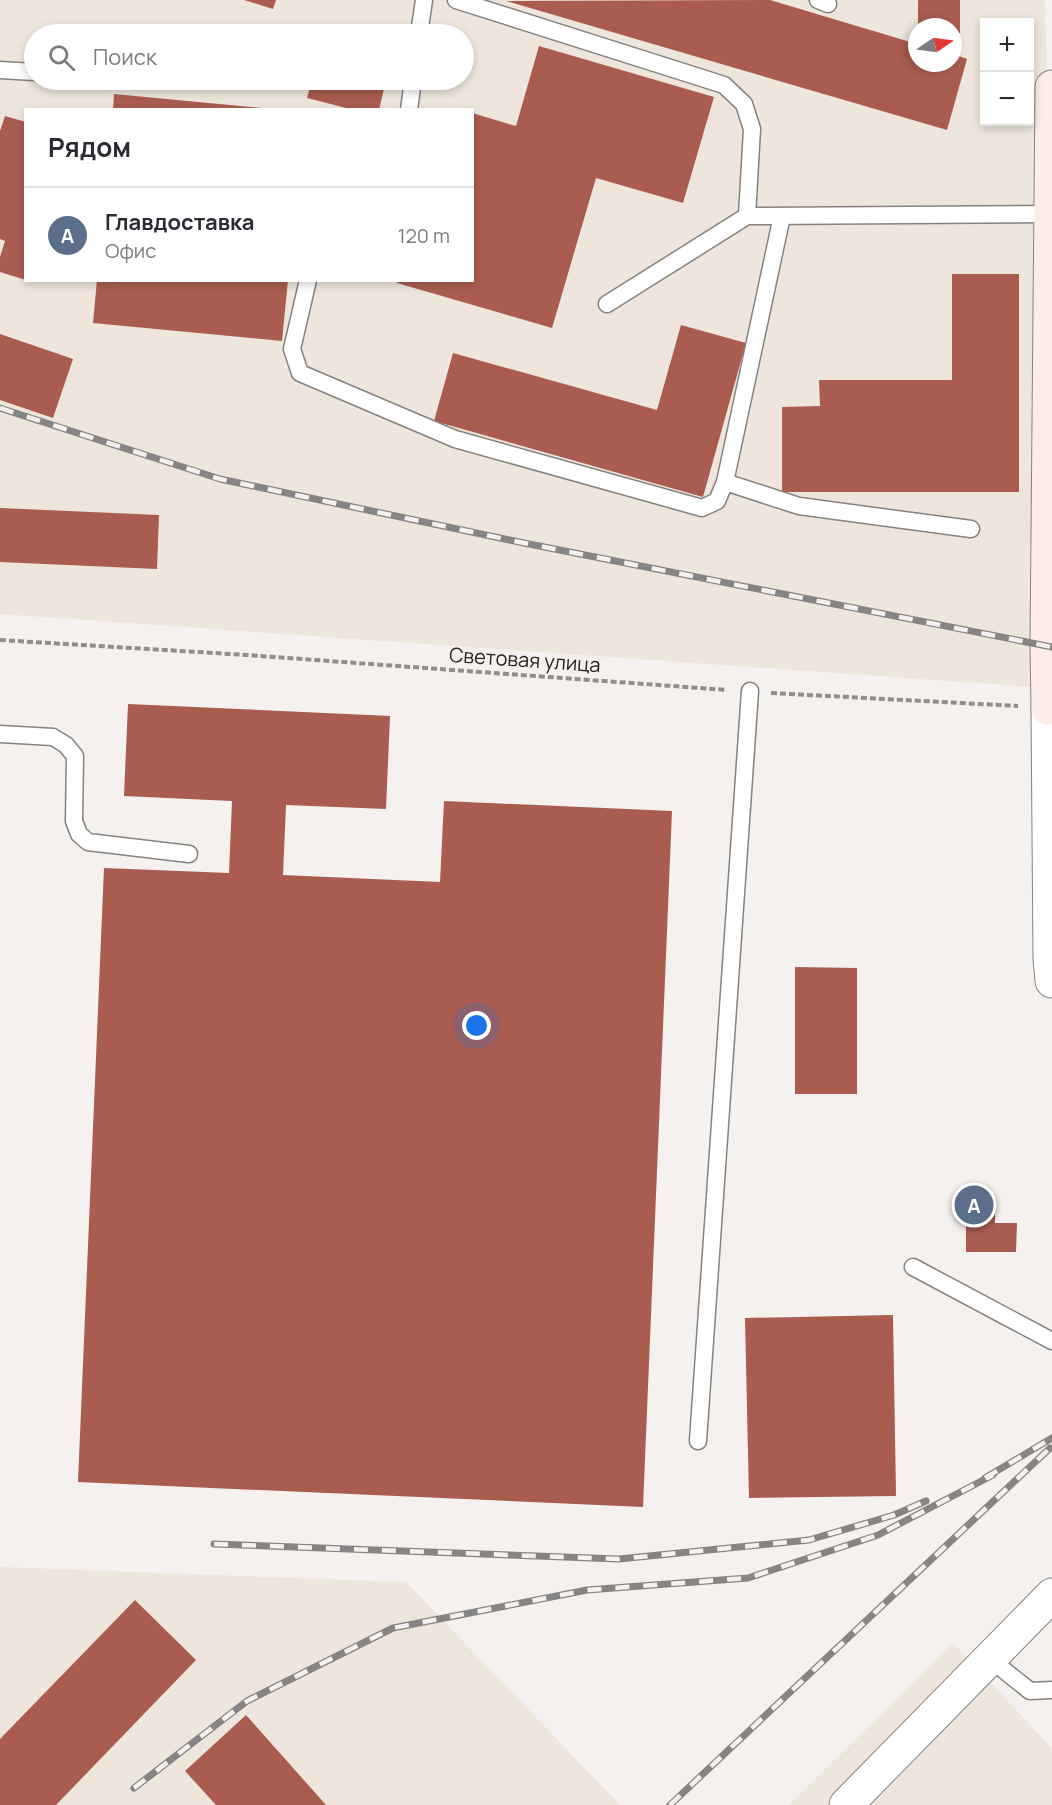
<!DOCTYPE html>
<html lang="ru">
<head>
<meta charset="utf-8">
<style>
	:root { --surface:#fff; --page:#f2f2f3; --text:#2b2b33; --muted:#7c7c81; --line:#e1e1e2; --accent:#962c1c }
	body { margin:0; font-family:Manrope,sans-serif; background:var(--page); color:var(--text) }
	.controls { position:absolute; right:18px; top:18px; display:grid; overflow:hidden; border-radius:0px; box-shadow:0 3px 9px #0003 }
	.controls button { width:54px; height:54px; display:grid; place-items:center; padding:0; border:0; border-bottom:2px solid var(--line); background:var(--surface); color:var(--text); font:30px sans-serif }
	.compass { position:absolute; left:908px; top:18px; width:54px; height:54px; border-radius:50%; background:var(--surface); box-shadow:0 3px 9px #0003; rotate:77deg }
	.you { position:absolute; left:477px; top:1026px; width:21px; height:21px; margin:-15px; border:4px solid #fff; border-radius:50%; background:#1a73e8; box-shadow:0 0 0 9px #1a73e833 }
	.badge { display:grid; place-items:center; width:39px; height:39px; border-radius:50%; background:var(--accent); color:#fff; font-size:20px; font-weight:700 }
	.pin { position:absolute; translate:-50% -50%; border:3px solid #fff; box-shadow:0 2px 6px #0006 }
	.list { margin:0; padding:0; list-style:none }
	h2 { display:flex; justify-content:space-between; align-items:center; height:78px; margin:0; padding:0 24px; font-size:26px }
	h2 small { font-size:20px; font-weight:400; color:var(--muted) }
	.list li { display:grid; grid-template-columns:39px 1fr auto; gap:18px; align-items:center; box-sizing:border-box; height:96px; padding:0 24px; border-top:2px solid var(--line) }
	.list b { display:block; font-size:22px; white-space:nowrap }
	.list p { margin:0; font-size:20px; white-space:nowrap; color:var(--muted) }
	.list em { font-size:20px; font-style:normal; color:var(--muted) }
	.icon { flex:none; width:33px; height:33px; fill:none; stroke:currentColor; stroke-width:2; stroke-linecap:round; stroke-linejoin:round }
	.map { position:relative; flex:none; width:1052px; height:1805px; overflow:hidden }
	.search { position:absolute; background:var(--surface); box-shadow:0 3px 9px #0003; left:24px; top:24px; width:450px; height:66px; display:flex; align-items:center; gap:15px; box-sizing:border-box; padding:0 21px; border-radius:33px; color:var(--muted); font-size:22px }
	.panel { position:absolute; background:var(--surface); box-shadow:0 3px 9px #0003; left:24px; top:108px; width:450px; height:174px; border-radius:0px }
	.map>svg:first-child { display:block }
</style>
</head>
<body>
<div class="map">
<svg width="1052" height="1805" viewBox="0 0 1052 1805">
	<rect width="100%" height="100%" fill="#f4f1ee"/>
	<g fill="#eee6dc" fill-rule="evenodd">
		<path d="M0,0h1045l5,214 -2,474 -1048,-74zM984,22h46v100h-46zM917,27h36v36h-36zM34,34h430v46h-430zM26,110h446v170h-446z"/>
		<path d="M0,1567l406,15 214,223h-620z"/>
		<path d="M953,1643l99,105v57h-263z"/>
	</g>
	<g fill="#aa5c50">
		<path d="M244,0h32l-3,9z"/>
		<path d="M770,0l147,44v19h36v-9l14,5 -20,71 -441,-129z"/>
		<path d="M918,0h42v33h-7v-6h-35z"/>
		<path d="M539,46l175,51 -31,106 -87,-25 -44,150 -155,-45 1,-3h74v-167l44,13z"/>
		<path d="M312,80h74l-7,30h-25l-47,-12z"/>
		<path d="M114,94l147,14v2h-148z"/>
		<path d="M5,116l21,6v158l-26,-8v-15l5,-16 -5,-2v-108z"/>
		<path d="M952,274h67v218h-237v-85l38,-1 -1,-26h133z"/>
		<path d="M97,280h191l-6,61 -189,-18z"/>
		<path d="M681,325l65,18 -43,154 -269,-76 19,-68 204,57z"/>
		<path d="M0,334l73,25 -20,59 -53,-18z"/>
		<path d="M0,508l159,7 -2,54 -157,-7z"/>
		<path d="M128,704l262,12 -4,93 -100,-4 -3,70 157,7 4,-81 228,10 -29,696 -565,-25 26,-614 125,5 3,-72 -108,-5z"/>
		<path d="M795,967l62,1v126h-62z"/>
		<path d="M966,1198h29v25h22l-1,29h-50z"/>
		<path d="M893,1315l3,181 -147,2 -4,-180z"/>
		<path d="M135,1600l61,60 -140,145h-56v-66z"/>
		<path d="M246,1715l80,90h-110l-31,-34z"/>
	</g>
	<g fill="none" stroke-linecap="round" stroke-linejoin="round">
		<g stroke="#85827f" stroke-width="19">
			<g id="lane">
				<path d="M456,0l268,85 20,19 8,25 -5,87"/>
				<path d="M818,0l10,4"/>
				<path d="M419,34l5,-34"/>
				<path d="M0,70l34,2"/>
				<path d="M409,110l4,-30"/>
				<path d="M782,216l-57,266 74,24 172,23"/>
				<path d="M308,280l-16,69 8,24 155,66 247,69 15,-7 8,-19"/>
				<path d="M607,304l140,-88 303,-2"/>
				<path d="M0,734l53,3 13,8 9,11 -1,65 5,13 9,8 101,12"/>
				<path d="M913,1267l139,74"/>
				<path d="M698,1441l52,-750"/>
				<path d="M990,1659l40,32 22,-1"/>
			</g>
		</g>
		<g stroke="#85827f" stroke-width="35">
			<g id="street">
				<path d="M1048,708l2,250 2,23"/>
				<path d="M846,1805l206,-210"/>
			</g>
		</g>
		<g stroke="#85827f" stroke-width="35">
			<path id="secondary" d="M1048,708l-1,-63 5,-558"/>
		</g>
		<g stroke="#908e8c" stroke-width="4" stroke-dasharray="6 3" stroke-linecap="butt">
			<path d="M0,640l247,15 480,35"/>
			<path d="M771,693l247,13"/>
		</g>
		<use href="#lane" stroke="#fff" stroke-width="16"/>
		<use href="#street" stroke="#fff" stroke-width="33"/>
		<use href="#secondary" stroke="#feece9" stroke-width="33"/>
		<g stroke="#878584" stroke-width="7">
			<g id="rail">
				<path d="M0,408l220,71 304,64 528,104"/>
				<path d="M985,1478l67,-40"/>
				<path d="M214,1544l405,15 190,-19 85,-25 32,-14"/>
				<path d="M134,1788l113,-87 146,-73 194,-38 161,-12 130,-43 115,-60"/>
				<path d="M670,1805l380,-357"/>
			</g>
		</g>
		<use href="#rail" stroke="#f4f1ee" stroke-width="4.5" stroke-dasharray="14" stroke-linecap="butt"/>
	</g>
	<g text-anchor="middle" stroke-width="4.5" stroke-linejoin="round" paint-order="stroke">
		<g font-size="20" fill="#282726" stroke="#f4f1ee">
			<text transform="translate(525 660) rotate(4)" y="7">Световая улица</text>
		</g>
	</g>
</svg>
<div class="controls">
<button>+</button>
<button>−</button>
</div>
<svg class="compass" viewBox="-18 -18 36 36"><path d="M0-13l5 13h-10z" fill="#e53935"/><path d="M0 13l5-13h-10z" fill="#7c7c81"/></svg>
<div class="you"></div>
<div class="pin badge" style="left:974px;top:1205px;background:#5c6f8a">A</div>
<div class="search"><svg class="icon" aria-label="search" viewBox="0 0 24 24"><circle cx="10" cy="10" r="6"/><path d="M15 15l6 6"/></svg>Поиск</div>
<section class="panel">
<h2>Рядом<small></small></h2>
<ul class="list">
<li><span class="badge" style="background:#5c6f8a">A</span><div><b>Главдоставка</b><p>Офис</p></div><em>120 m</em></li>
</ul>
</section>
</div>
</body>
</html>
